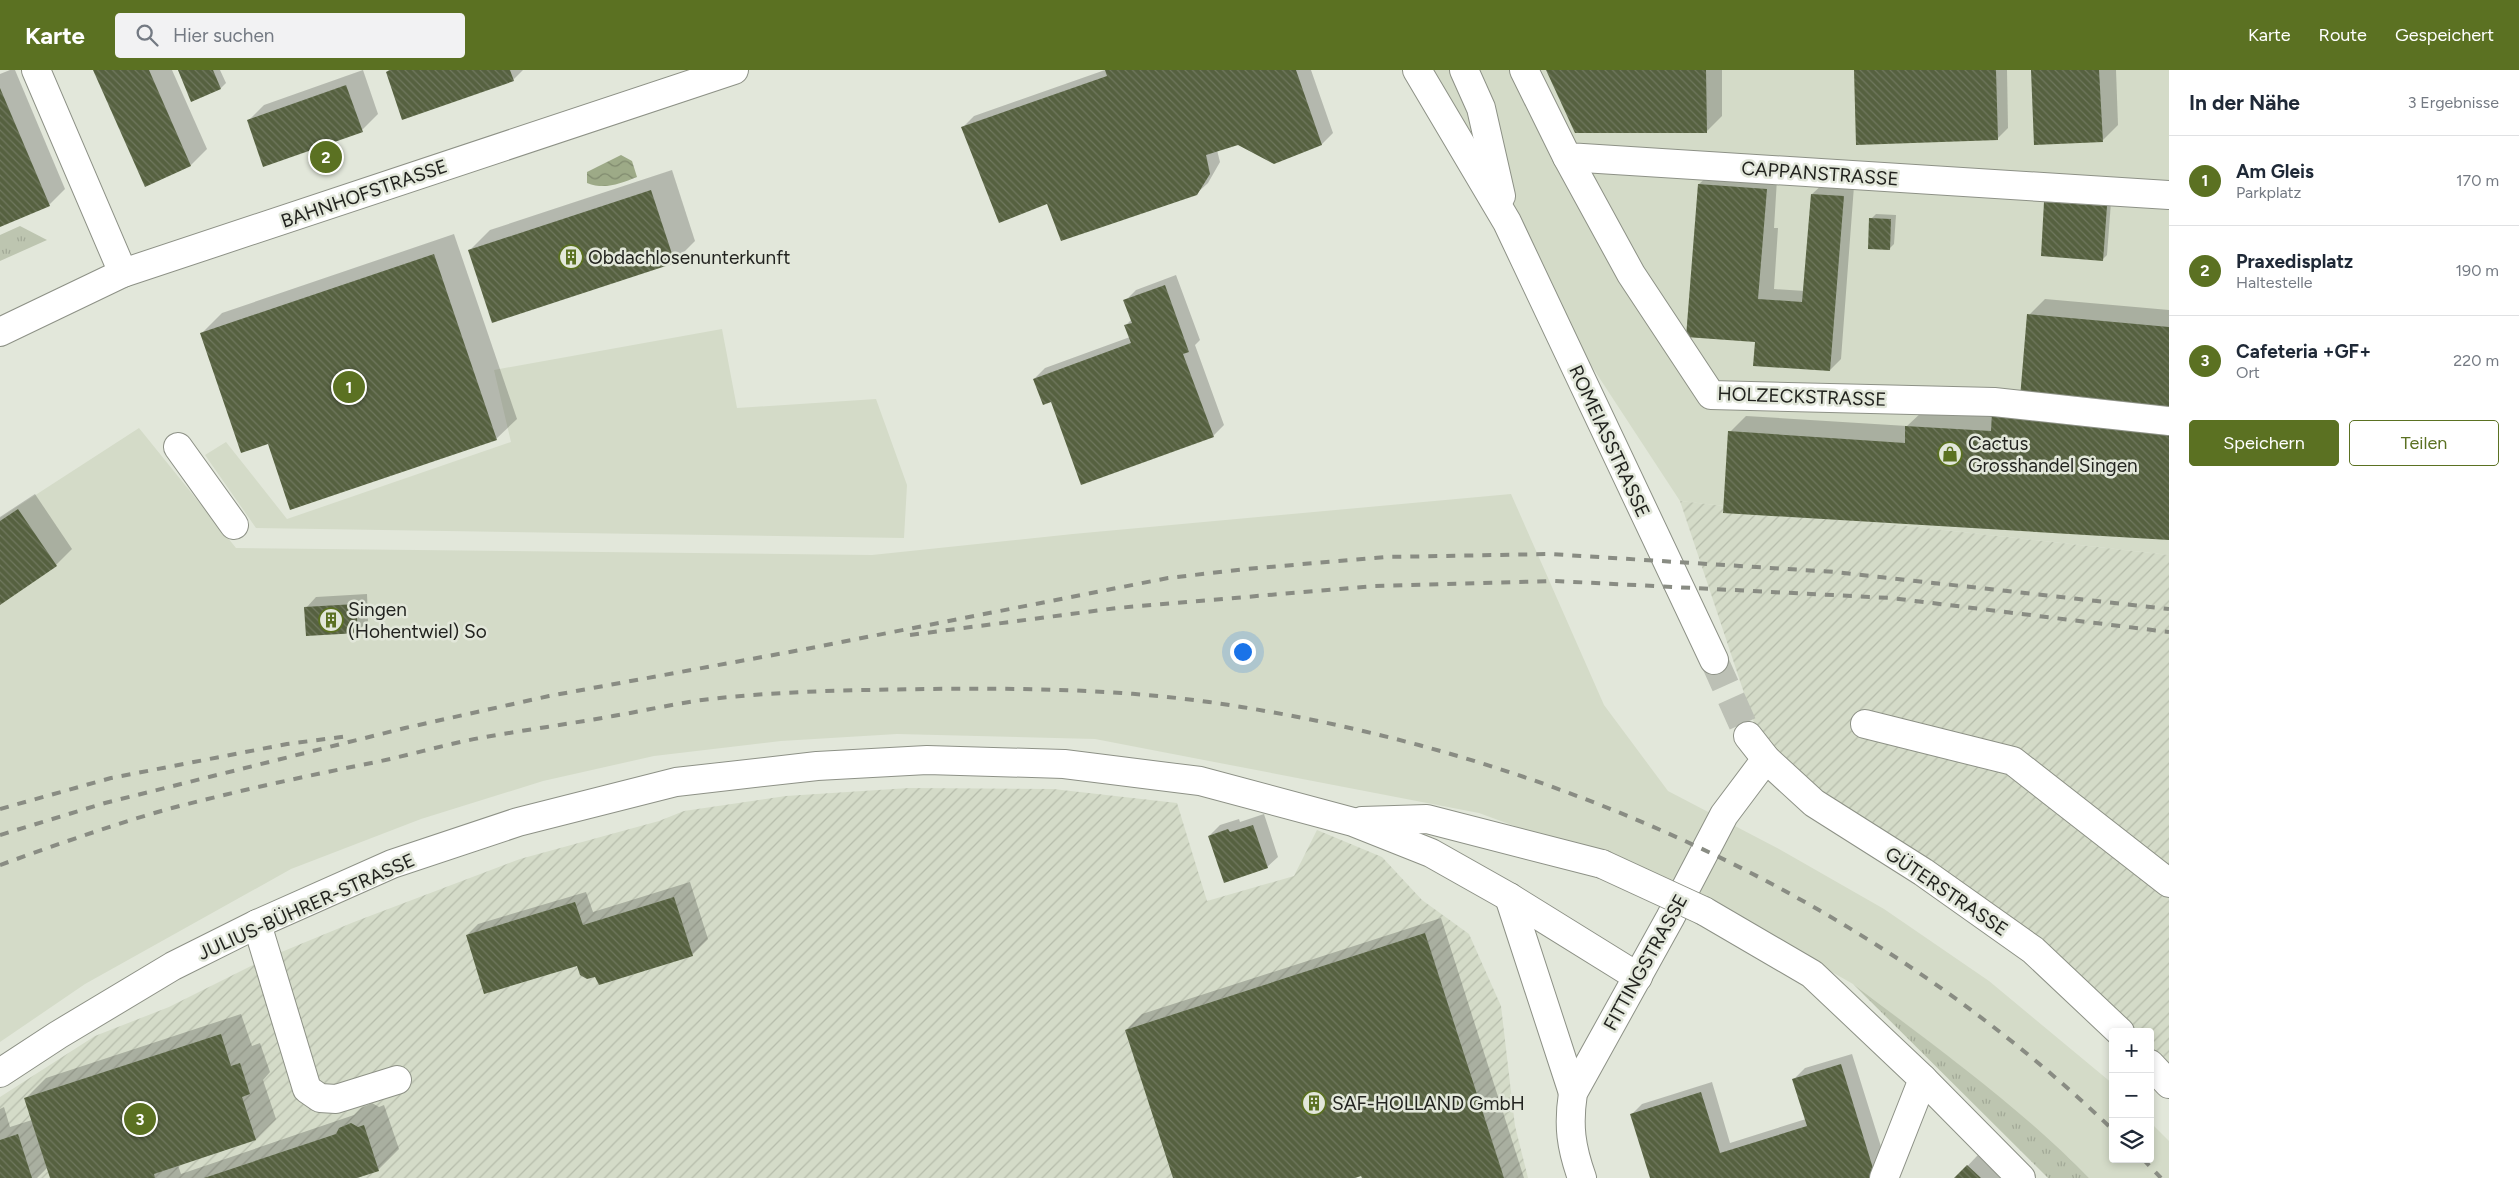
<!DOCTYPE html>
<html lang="de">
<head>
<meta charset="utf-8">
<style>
	:root { --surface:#fff; --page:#f2f2f3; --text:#1f2937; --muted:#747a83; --line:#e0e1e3; --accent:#5b7122 }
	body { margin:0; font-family:Figtree,sans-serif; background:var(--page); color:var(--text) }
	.controls { position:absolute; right:15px; bottom:15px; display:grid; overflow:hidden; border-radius:5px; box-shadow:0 2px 8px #0003 }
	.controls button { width:45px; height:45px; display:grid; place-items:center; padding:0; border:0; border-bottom:1px solid var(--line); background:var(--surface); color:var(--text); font:25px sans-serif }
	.you { position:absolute; left:1242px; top:581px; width:18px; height:18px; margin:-12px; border:4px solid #fff; border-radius:50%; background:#1a73e8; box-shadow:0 0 0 8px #1a73e833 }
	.badge { display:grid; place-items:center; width:32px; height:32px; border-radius:50%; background:var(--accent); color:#fff; font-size:16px; font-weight:700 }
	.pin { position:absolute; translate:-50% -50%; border:2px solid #fff; box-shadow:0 1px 5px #0006 }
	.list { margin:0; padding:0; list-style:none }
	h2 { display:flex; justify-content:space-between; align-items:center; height:65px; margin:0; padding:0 20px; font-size:21px }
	h2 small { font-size:16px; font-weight:400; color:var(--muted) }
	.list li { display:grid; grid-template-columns:32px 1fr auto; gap:15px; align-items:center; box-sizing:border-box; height:90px; padding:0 20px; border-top:1px solid var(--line) }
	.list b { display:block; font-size:19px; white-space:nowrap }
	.list p { margin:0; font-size:16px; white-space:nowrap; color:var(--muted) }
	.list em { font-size:16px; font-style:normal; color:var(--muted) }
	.actions { display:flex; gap:10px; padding:15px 20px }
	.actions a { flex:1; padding:11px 0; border:1px solid var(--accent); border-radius:5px; text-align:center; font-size:18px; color:var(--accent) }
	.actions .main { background:var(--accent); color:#fff }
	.icon { flex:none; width:28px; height:28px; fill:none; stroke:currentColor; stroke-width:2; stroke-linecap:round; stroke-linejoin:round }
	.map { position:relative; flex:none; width:2169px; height:1108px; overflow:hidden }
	header { display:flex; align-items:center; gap:30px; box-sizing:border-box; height:70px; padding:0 25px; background:var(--accent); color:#fff }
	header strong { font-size:24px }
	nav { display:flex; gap:28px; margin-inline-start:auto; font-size:18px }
	.search { width:350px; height:45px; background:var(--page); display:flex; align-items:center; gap:12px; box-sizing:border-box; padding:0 18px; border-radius:5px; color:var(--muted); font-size:19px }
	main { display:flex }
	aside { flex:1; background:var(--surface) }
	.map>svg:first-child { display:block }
</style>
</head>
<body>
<header>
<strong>Karte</strong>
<div class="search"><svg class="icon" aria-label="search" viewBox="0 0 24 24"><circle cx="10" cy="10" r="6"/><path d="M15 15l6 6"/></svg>Hier suchen</div>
<nav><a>Karte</a><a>Route</a><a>Gespeichert</a></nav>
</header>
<main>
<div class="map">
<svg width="2169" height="1108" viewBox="0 0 2169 1108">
	<defs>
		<pattern id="industrial-furrows" width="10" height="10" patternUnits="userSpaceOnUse" patternTransform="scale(1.25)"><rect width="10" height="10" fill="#d4dbc8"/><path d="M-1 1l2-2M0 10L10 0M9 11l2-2" fill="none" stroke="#b6bcab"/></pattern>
		<pattern id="grass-tufts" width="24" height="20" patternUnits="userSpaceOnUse" patternTransform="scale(1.25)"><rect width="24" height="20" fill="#bdc5b0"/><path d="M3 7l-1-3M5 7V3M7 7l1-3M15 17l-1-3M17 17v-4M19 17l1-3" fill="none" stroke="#a2a997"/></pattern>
		<pattern id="water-waves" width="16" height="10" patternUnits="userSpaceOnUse" patternTransform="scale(1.25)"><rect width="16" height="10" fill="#9daa87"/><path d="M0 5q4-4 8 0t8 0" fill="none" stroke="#808a6e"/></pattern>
		<pattern id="building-back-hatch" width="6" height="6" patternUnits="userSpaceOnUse" patternTransform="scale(1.25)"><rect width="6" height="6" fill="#566140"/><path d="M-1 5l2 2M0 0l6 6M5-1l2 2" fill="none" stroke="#70785f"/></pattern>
	</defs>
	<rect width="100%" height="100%" fill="#e2e7da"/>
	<g fill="#d4dbc8">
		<path d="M1434,0h735v485l-489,-54 -150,-229z"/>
		<path d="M722,259l15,79 139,-9 31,86 -3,53 -648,-10 -51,-73 21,-13 61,77 224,-77 -17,-72z"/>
		<path d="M139,358l97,120 636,7 201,-21 438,-40 93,211 64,86 111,58 105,60 105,72 124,103v75h37v-37l19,19v37h-80l-19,-19 -113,-96 -104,-79 -113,-64 -130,-59 -131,-48 -384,-74 -198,-5 -116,7 -127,15 -111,25 -122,38 -130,50 -206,115 -85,58v-524z"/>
	</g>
	<g fill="url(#industrial-furrows)">
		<path d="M1680,431l489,54v529l-19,-20v-32h-30l-354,-273z"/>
		<path d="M909,718l144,1 124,14 30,98 87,-25 23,-46 65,27 40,43 47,34 32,72 14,120 13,52h-1528v-81l95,-61 74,-29 98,-49 87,-36 166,-63 139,-38 25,-10 102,-15z"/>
	</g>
	<g fill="url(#grass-tufts)">
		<path d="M20,156l27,14 -47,21v-26z"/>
		<path d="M1853,914c79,60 167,123 236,194h-41z"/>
	</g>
	<path fill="url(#water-waves)" d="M621,85l11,6 5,16c-18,7 -32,13 -50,6v-11z"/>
	<g fill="#0003">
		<path d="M10,0h5l50,119 -16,16 -49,18v-149z"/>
		<path d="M95,0h77l35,79 -16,16 -46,20z"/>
		<path d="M178,0h42l6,13 -5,5 -29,13z"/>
		<path d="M363,0l15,44 -16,16 -114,-9 16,-16z"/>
		<path d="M389,0h134l-10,10 -126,-8z"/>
		<path d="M1105,0h206l22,63 -11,11 -48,18 -36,-18 -21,6 3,12 -12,21 -12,11 -148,8 -85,-75 11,-11z"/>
		<path d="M1548,0h174v46l-16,16z"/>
		<path d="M1855,0h152l1,58 -11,11z"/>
		<path d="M2032,0h84l2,55 -16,16z"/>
		<path d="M672,100l23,71 -21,21 -205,-11 21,-21z"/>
		<path d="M1710,104l67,5 -3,49h4l-4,61 31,2 7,-97 11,-10 31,2 -13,173 -11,11 -74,-29 -57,-157z"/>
		<path d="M2051,128l60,4 -4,53 -5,5 -56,-57z"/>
		<path d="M1876,144l20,1 -2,29 -5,5 -18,-30z"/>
		<path d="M454,164l63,185 -21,20 -227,3 -67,-109 20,-20z"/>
		<path d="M1176,205l24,65 -5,5 29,80 -11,11 -161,-35 -18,-22 11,-11 85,-31 -4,-12 6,-6 -7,-18 11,-11z"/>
		<path d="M2045,229l124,11v229l-439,-107 16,-16 161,10 16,-15 99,-13 7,-83z"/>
		<path d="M35,424l37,55 -16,16 -56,38v-86z"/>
		<path d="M367,524l1,27 -11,11 -51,-24 10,-11z"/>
		<path d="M1264,744l14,43 -11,10 -58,-31 11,-11 19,-6 1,3z"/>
		<path d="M690,812l18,57 -16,16 -96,20 -19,-12 -110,-28 11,-11 108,-32 7,20z"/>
		<path d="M1441,848l83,260h-161l-1,-4 -11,4h-177l-48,-148 16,-16z"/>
		<path d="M241,944l11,32 8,-3 10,29 -7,8 13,39 -20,20 -78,26 3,9 173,-59 7,-7 11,-5 7,4 5,-2 15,44 -21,21 -21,8h-306l-3,-11 -11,11h-37v-69l4,-2 6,20 22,-7 -7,-21 21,-21z"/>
		<path d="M1852,984l36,115 -237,9 -20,-63 11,-11 70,-22 18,61 76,-24 -12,-40 11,-11z"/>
		<path d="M1978,1085l25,23h-47z"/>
	</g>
	<g fill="url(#building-back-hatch)">
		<path d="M93,0h56l42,96 -46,21z"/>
		<path d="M178,0h35l8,19 -30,13z"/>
		<path d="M390,0h120l4,11 -112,39 -16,-48z"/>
		<path d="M1105,0h191l26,75 -48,19 -36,-19 -32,10 4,19 -13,21 -136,46 -14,-37 -48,19 -38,-96 146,-51z"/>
		<path d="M1546,0h160l1,63h-132z"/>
		<path d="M1854,0h142l2,70 -142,5z"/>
		<path d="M2031,0h68l4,72 -69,3z"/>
		<path d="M346,15l17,47 -100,35 -16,-47z"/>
		<path d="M0,18l50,118 -50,21z"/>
		<path d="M1698,114l69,5 -9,110 44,3 9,-108 33,2 -14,175 -77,-5 2,-24 -69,-5z"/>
		<path d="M651,120l24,73 -183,60 -24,-73z"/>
		<path d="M2044,132l63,4 -4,55 -62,-5z"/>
		<path d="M1869,148l22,1 -1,31 -22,-1z"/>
		<path d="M434,184l63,186 -207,70 -22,-66 -27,9 -41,-120z"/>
		<path d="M1165,215l24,67 -6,2 31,83 -133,48 -30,-83 -8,3 -10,-26 98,-36 -7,-18 8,-2 -9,-23z"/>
		<path d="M2027,244l142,13v84l-149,-13z"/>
		<path d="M1992,342l177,20v108l-446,-27 5,-82 177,12v-17l86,5z"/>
		<path d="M18,439l39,57 -57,39v-84z"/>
		<path d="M356,534l2,29 -52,3 -2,-29z"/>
		<path d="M1253,755l15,43 -44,15 -16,-47 20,-7 2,3z"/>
		<path d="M674,827l19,59 -94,29 -4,-8 -8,2 -7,-4 -3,-9 -93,28 -18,-59 109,-33 8,23z"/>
		<path d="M1425,863l79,245h-142l-1,-2 -6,2h-182l-48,-148z"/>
		<path d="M221,964l10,32 9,-3 10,31 -8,3 14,43 -102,34 1,4h-105l-26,-80z"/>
		<path d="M1841,994l35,114h-226l-20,-64 71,-22 19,61 87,-27 -15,-47z"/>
		<path d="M351,1053l7,4 6,-2 15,46 -22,7h-153l132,-44 3,-6z"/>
		<path d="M18,1064l14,44h-32v-38z"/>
		<path d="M1967,1095l14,13h-27z"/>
	</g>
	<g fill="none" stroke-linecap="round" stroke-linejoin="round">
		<path stroke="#bcc0b5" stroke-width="28" stroke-dasharray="28 14" stroke-linecap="butt" d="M1714,590l34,76"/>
		<g stroke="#8d9186" stroke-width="30">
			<g id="minor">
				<path d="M36,0l87,203"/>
				<path d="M1417,0l90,152 207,438"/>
				<path d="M1464,0l17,38 20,88"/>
				<path d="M1524,0l43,87 602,38"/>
				<path d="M1567,87l64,117 80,121 283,7 175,19"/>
				<path d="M0,262l123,-59 611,-203"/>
				<path d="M178,377l56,78"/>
				<path d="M1865,654l148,37 156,122"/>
				<path d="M1748,666l18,23 48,44 109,69 110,78 87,82"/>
				<path d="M1362,751l65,-2 175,45"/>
				<path d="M1509,827l64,196"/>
				<path d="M1704,841l108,63 111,105 -39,99"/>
				<path d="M257,854l50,165 13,9 16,1 61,-19"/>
				<path d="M2150,994l19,20"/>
				<path d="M0,1003l58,-38 115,-69 84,-42 135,-60 126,-42 158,-40 141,-16 110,-6 137,4 136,17 153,41 78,31 78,44 129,80"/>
				<path d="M1923,1009l98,99"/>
				<path d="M1582,1108c-11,-31 -14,-52 -9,-85l97,-175 54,-103 42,-56"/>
			</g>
		</g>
		<use href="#minor" stroke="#fff" stroke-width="28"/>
		<g stroke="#898c83" stroke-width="4" stroke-dasharray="9 9" stroke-linecap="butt">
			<path d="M910,565l207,-27 257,-22 181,-5 336,17 278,34"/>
			<path d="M0,739l111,-31 176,-34 62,-8"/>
			<path d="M0,765l105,-32 300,-75 144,-32 257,-47 362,-71 78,-9 139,-12 165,-3 285,18 334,37"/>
			<path d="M0,795c56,-20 114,-41 172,-57 69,-18 139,-33 209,-47 33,-7 66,-17 99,-23 44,-8 89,-14 133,-22 30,-5 60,-12 89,-16 75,-9 151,-10 226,-11 94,-1 188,0 281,13 336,48 658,192 904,428"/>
			<path d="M2143,1089l18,19"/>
		</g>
		<g stroke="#8d9186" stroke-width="30" stroke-linecap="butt">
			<path id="minor-bridge" d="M1602,794l102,47"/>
		</g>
		<use href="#minor-bridge" stroke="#fff" stroke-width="28"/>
	</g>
	<defs>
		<g id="building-ring" transform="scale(1.25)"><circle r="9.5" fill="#e2e7da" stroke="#5b7122" stroke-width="1.5"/><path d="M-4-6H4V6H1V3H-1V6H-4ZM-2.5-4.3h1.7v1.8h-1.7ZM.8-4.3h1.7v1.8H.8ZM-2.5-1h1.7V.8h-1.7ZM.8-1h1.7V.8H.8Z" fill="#5b7122"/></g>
		<g id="shop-ring" transform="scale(1.25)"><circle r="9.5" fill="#e2e7da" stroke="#5b7122" stroke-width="1.5"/><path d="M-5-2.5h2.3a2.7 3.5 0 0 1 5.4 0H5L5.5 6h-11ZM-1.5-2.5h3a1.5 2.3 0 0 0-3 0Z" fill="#5b7122"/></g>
	</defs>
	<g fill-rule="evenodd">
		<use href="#building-ring" x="571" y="187"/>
		<use href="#shop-ring" x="1950" y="384"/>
		<use href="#building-ring" x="331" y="550"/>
		<use href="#building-ring" x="1314" y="1033"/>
	</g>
	<g text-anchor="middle" stroke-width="5" stroke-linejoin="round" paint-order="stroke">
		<g font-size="19" fill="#22231f" stroke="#e2e7da">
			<text transform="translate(1820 103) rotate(4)" y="7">CAPPANSTRASSE</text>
			<text transform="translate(364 123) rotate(-19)" y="7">BAHNHOFSTRASSE</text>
			<text transform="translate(1802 326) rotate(2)" y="7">HOLZECKSTRASSE</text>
			<text transform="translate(1610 371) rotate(65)" y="7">ROMEIASSTRASSE</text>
			<text transform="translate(1947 821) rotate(34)" y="7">GÜTERSTRASSE</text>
			<text transform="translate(306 836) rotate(-24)" y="7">JULIUS-BÜHRER-STRASSE</text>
			<text transform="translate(1645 892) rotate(-61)" y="7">FITTINGSTRASSE</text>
		</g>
		<g font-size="19" fill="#22231f" stroke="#e2e7da" text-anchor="start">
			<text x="588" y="194">Obdachlosenunterkunft</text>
			<text x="1968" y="380">Cactus<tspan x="1968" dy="22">Grosshandel Singen</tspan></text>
			<text x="348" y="546">Singen<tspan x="348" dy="22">(Hohentwiel) So</tspan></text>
			<text x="1332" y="1040">SAF-HOLLAND GmbH</text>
		</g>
	</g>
</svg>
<div class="controls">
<button>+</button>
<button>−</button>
<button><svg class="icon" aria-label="layers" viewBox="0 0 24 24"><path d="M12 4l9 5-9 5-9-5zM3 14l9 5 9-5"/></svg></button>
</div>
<div class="you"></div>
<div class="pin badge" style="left:349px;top:317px">1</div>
<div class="pin badge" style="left:326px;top:87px">2</div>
<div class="pin badge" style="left:140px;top:1049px">3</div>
</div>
<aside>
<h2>In der Nähe<small>3 Ergebnisse</small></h2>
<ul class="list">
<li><span class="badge">1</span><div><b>Am Gleis</b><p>Parkplatz</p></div><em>170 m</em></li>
<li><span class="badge">2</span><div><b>Praxedisplatz</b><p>Haltestelle</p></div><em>190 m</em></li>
<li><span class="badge">3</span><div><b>Cafeteria +GF+</b><p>Ort</p></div><em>220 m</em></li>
</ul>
<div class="actions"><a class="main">Speichern</a><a>Teilen</a></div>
</aside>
</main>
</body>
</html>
